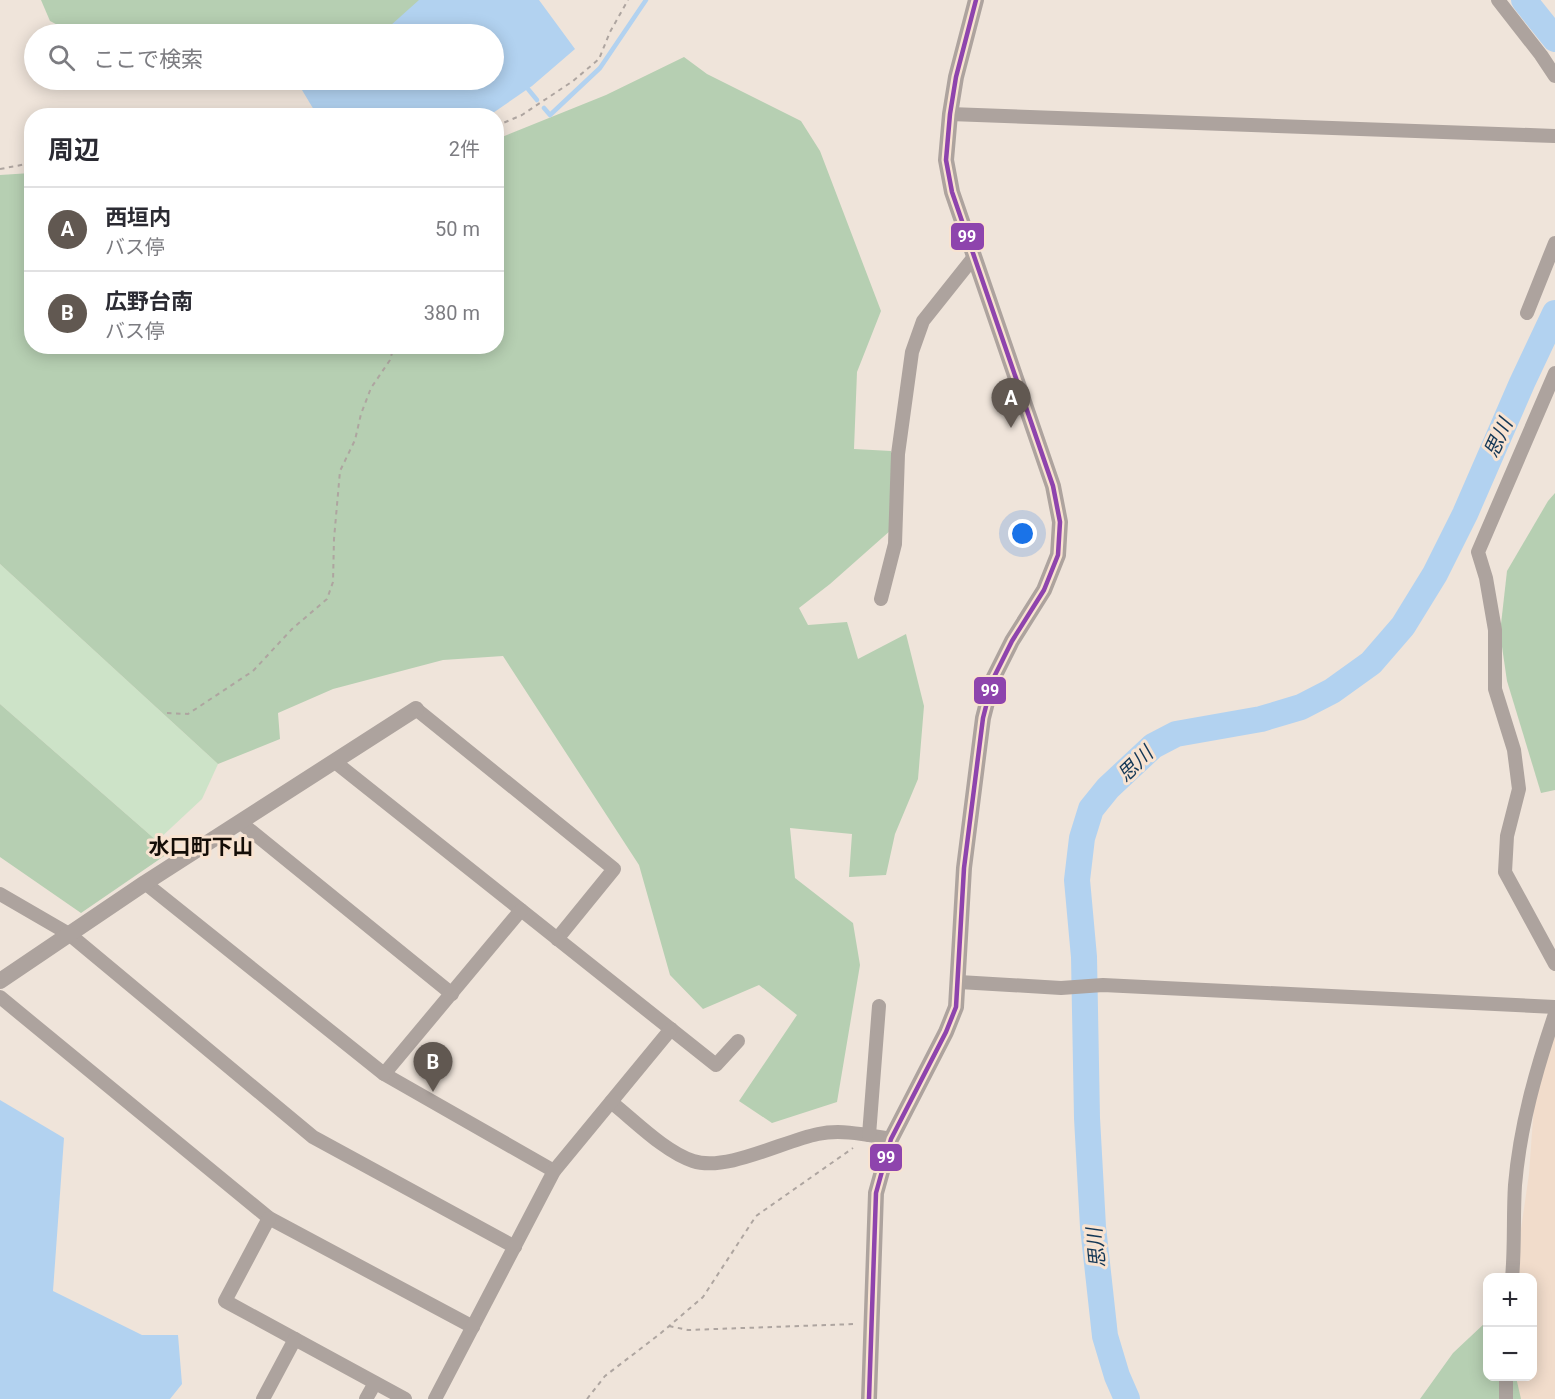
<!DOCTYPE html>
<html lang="ja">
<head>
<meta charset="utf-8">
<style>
	:root { --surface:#fff; --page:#f7f7f7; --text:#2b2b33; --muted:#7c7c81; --line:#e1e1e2; --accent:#615851 }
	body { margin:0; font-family:Roboto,"Noto Sans JP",sans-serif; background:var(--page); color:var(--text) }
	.controls { position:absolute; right:18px; bottom:18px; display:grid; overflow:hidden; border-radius:12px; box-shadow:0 3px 15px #0003 }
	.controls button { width:54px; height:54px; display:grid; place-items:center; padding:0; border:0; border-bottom:2px solid var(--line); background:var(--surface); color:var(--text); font:30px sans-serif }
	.you { position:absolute; left:1023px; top:534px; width:21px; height:21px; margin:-15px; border:4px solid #fff; border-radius:50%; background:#1a73e8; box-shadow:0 0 0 9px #1a73e833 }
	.badge { display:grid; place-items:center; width:39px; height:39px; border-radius:50%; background:var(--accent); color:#fff; font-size:20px; font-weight:700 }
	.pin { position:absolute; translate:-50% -50px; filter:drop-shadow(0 2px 3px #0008) }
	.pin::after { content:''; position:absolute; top:32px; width:21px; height:18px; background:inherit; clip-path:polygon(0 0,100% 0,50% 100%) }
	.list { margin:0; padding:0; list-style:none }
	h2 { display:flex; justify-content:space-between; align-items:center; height:78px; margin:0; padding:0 24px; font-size:26px }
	h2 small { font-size:20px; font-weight:400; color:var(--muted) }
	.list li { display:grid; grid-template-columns:39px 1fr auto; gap:18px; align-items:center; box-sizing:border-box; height:84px; padding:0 24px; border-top:2px solid var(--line) }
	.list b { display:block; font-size:22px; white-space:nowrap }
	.list p { margin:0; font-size:20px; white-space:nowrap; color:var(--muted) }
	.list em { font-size:20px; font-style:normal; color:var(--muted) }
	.icon { flex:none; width:33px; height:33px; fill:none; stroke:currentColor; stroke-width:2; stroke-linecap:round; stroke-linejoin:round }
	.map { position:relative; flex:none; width:1555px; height:1399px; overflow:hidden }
	.search { position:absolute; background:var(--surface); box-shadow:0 3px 15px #0003; left:24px; top:24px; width:480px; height:66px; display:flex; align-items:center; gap:15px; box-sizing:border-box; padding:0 21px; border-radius:33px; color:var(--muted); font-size:22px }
	.panel { position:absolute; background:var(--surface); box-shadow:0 3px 15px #0003; left:24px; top:108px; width:480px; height:246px; border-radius:24px }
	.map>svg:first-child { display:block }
</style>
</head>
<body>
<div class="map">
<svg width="1555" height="1399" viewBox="0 0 1555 1399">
	<rect width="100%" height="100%" fill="#efe4da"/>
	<path fill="#f1dccb" d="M1555,1024v375h-41l1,-22 17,-1v-98l-13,-1 2,-48 8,-55 5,-69z"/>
	<path fill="#cde3c8" d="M0,564l218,200 -16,35 -45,42 -157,-137z"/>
	<g fill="#b6cfb2">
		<path d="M41,0h405l-38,34h-333l-25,-13z"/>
		<path d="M684,57l23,17 94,47 19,30 61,160 -24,61 -3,77 37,2v79l-61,54 -31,24 9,17 39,-3 11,37 48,-25 18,72 -6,73 -23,55 -9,41 -37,2 3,-43 -62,-6 5,50 58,45 7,42 -23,137 -65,21 -33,-22 58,-86 -38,-30 -56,24 -33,-34 -31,-110 -136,-209 -60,4 -110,29 -55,24 2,26 -62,25 -218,-200v-389l31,-2 1,173h464l1,-207 109,-44z"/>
		<path d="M1555,493v297l-14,3 -34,-112 -7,-48 7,-62 41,-70z"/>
		<path d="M0,704l157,137 13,11 -89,61 -81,-56z"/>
		<path d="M1486,1322l2,54 28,1 5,22h-101l33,-46z"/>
	</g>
	<g fill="#b2d2f0">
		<path d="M419,0h120l36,49 -43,37 -42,29h-173l-21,-35h198v-46h-113z"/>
		<path d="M0,1100l64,38 -11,153 89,44h36l4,49 -12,15h-170z"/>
	</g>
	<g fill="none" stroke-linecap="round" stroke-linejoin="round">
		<g stroke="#b2d2f0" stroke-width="4.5">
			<path d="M528,89l9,11"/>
			<path d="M544,108l6,7 50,-47 46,-68"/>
		</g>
		<g stroke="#b2d2f0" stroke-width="26">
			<path d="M1524,0l31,39"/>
			<path d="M1127,1399l-10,-23 -12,-40 -12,-109 -6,-109 -3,-161 -7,-77 5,-42 9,-29 17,-21 45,-42 23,-12 85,-15 40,-12 31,-16 39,-28 32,-37 32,-52 30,-60 57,-131 33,-70"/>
		</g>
		<g stroke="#aea5a0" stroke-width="2" stroke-dasharray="4.5 4.5" stroke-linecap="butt">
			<path d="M496,126l26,-11 51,-34 26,-22 11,-27 18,-32"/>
			<path d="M0,169l32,-6"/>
			<path d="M167,713l21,1 65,-43 39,-42 35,-30 6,-17 1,-43 6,-68 15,-31 6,-26 10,-26 19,-28 4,-14"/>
			<path d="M669,1326l19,4 167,-6"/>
			<path d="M587,1399l18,-23 56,-43 42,-36 53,-81 97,-68"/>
		</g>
		<g stroke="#ada39e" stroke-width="14">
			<path d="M1498,0l43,55 14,21"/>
			<path d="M950,114l605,22"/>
			<path d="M1527,313l28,-70"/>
			<path d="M1555,373l-77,179 8,26 9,52v59l19,61 5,39 -12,47 -2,36 50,92"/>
			<path d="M881,599l14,-55 3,-90 14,-102 11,-31 51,-64"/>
			<path d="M416,709l198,160 -57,70"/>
			<path d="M335,762l381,303 22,-24"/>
			<path d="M240,822l212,172"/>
			<path d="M145,883l239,191 170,97"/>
			<path d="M0,894l69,40 244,203 202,110"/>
			<path d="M959,982l102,6 42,-3 452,22"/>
			<path d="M0,997l269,221 204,109"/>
			<path d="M384,1074l137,-164"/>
			<path d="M611,1102c24,19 54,50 82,59 34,11 90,-20 125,-27 24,-5 49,1 73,5"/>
			<path d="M869,1135l10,-129"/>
			<path d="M269,1218l-44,83 180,98"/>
			<path d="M1512,1278c3,-31 1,-62 3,-93 5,-59 21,-115 40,-171"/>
			<path d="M263,1399l32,-60"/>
			<path d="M366,1399l9,-16"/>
			<path d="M435,1399l119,-228 117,-142"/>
			<path d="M1506,1399v-23"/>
		</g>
		<g stroke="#ada39e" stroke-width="16">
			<path d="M0,981l145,-98 271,-174"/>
			<path d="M869,1399l7,-206 15,-54 55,-107 10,-25 8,-139 19,-150 10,-39 19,-38 32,-51 14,-35 2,-33 -7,-36 -101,-294 -6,-32 4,-46 6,-37 20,-77"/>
		</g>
		<g stroke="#f8e3d1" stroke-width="9">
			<path id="bus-1" d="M869,1399l7,-206 15,-54 55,-107 10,-25 8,-139 19,-150 10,-39 19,-38 32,-51 14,-35 2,-33 -7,-36 -101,-294 -6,-32 4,-46 6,-37 20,-77"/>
		</g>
		<use href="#bus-1" stroke="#8e44ad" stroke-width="4.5"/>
	</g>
	<g text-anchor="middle" stroke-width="6" stroke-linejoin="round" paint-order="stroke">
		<g font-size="20" font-style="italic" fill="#133756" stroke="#f8e3d1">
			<text transform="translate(1498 438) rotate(-65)" y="7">思川</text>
			<text transform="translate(1135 764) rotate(-44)" y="7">思川</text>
			<text transform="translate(1096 1248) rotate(-96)" y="7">思川</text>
		</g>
		<g font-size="21" font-weight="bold" fill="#140d07" stroke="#f8e3d1">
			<text x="201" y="854">水口町下山</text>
		</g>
	</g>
	<g stroke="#f8e3d1" stroke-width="2">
		<rect x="950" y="222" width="35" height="29" rx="6" fill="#8e44ad"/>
		<rect x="973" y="676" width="34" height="29" rx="6" fill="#8e44ad"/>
		<rect x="869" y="1143" width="34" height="29" rx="6" fill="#8e44ad"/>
	</g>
	<g font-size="16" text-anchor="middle" font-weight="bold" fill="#fff">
		<text x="967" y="242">99</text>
		<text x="990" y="696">99</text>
		<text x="886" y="1163">99</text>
	</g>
</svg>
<div class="controls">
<button>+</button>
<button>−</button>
</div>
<div class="you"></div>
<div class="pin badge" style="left:1011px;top:428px">A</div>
<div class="pin badge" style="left:433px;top:1092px">B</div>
<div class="search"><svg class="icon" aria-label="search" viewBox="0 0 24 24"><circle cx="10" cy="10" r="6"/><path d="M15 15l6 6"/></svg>ここで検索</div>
<section class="panel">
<h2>周辺<small>2件</small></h2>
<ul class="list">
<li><span class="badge">A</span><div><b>西垣内</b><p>バス停</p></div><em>50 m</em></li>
<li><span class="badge">B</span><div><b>広野台南</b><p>バス停</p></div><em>380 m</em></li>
</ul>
</section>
</div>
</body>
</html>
